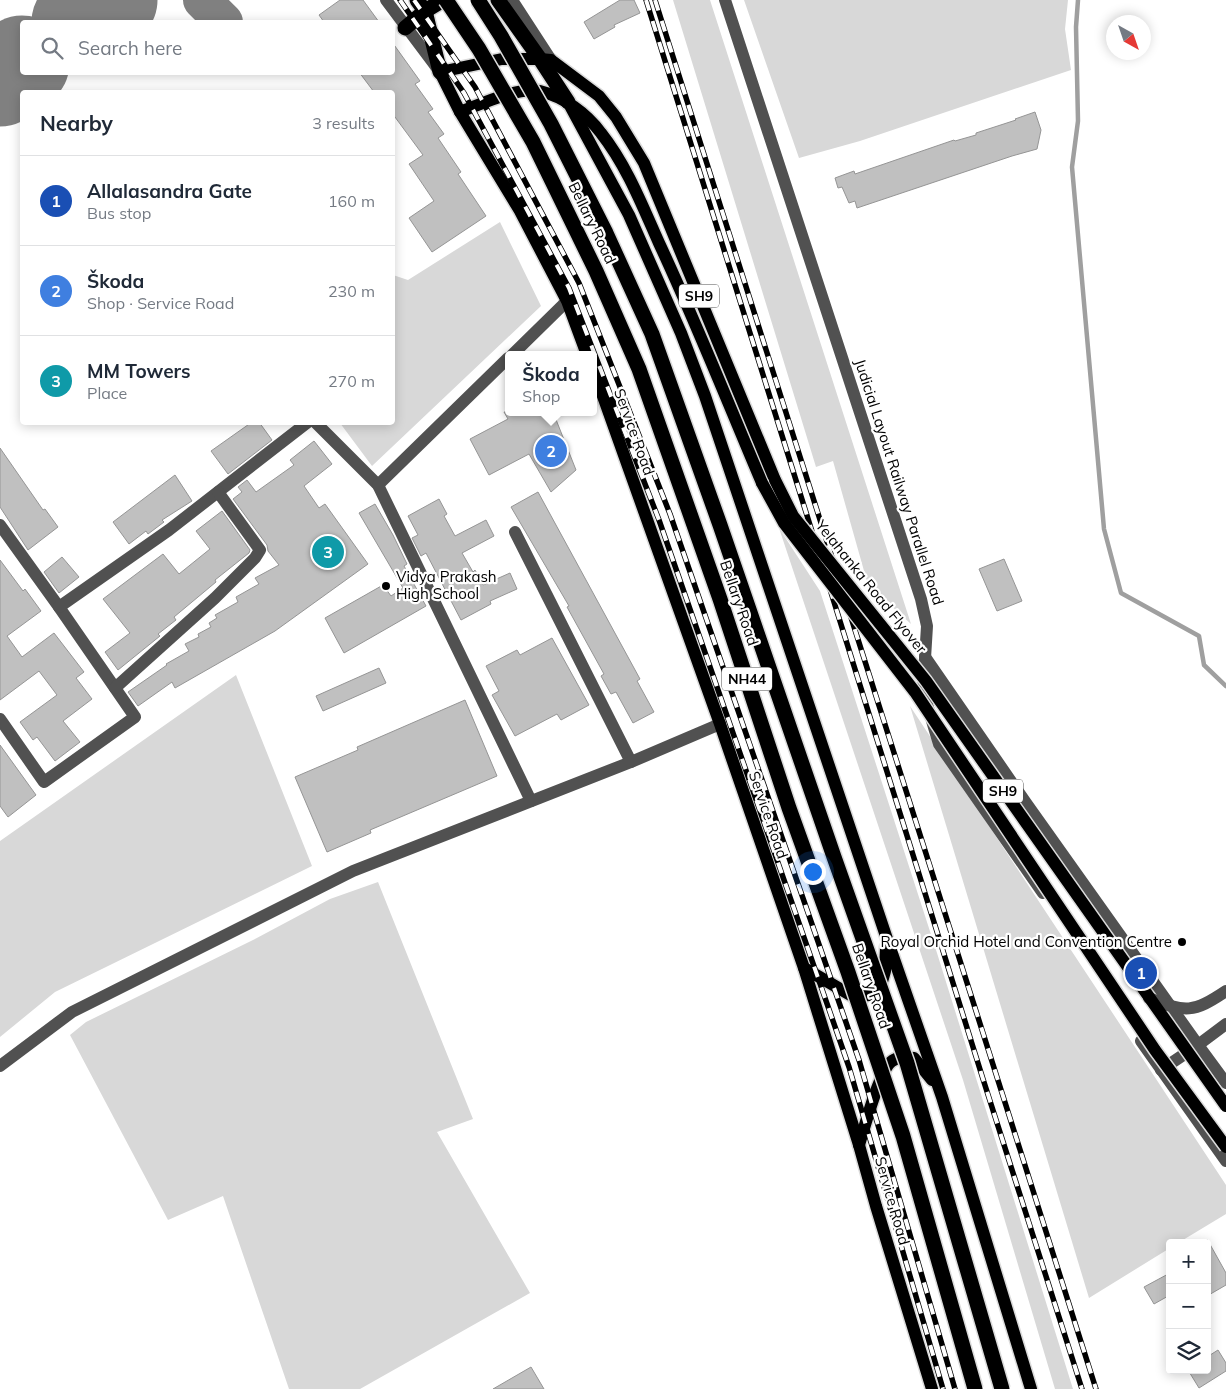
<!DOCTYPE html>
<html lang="en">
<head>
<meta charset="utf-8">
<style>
	:root { --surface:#fff; --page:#f2f2f3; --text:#1f2937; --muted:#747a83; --line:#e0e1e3; --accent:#ea580c }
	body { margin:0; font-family:Mulish,sans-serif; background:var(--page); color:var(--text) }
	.controls { position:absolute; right:15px; bottom:15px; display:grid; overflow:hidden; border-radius:5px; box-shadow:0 2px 12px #0003 }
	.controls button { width:45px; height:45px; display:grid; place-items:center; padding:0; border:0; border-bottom:1px solid var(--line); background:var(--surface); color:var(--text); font:25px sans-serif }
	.compass { position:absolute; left:1106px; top:15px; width:45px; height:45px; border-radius:50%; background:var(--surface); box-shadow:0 2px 12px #0003; rotate:140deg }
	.you { position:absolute; left:812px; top:871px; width:18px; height:18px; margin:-12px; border:4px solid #fff; border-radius:50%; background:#1a73e8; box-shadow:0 0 0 8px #1a73e833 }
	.badge { display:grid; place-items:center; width:32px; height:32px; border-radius:50%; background:var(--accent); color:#fff; font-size:16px; font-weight:700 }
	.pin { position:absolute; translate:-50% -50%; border:2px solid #fff; box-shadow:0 1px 5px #0006 }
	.popup { position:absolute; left:505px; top:351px; width:92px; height:65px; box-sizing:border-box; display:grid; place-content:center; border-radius:5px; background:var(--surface); filter:drop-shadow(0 1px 4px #0005); font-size:16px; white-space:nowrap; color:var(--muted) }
	.popup b { font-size:19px; color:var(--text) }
	.popup::after { content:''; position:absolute; left:50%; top:100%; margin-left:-10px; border:10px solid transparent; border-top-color:var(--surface) }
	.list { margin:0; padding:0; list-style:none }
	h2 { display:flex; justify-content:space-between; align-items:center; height:65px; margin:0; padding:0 20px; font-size:21px }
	h2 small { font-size:16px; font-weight:400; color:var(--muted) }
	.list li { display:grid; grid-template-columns:32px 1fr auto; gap:15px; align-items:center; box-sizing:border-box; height:90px; padding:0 20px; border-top:1px solid var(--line) }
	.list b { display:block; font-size:19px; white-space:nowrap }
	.list p { margin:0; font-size:16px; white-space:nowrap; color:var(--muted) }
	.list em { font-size:16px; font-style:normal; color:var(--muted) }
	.icon { flex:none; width:28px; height:28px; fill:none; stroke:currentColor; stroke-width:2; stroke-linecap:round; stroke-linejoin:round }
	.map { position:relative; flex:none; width:1226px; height:1389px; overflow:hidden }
	.search { position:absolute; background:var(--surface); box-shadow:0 2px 12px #0003; left:20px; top:20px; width:375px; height:55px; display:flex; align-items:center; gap:12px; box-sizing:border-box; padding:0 18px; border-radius:5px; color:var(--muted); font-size:19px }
	.panel { position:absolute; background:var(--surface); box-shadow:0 2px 12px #0003; left:20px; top:90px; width:375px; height:335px; border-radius:5px }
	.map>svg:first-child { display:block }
</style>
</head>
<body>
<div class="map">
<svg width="1226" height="1389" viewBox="0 0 1226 1389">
	<rect width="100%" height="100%" fill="#fff"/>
	<g fill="#d8d8d8">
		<path d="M673,0h37l201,624 -43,-39 -35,-124 -17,6z"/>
		<path d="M744,0h324l-3,29 6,41 -211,71 -61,17z"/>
		<path d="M500,222l41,84 -169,160 -32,-43 52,-1 1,-147 15,5z"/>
		<path d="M779,528l41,63 117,362 136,436h-18l-92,-309z"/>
		<path d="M236,675l76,191 -257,126 -55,45v-196z"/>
		<path d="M910,706l316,479v29l-48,29h-8v5l-81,50z"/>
		<path d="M378,882l95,237 -36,13 93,161 -170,96h-71l-66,-193 -55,24 -98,-185 16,-13 167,-82 77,-41z"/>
	</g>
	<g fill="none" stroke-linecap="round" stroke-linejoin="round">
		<path stroke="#9f9f9f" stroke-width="4.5" d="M1078,0l-2,27 2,94 -6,46 32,362 17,64 78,43 5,29 22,21"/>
		<path stroke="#808080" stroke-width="38" d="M202,0l22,22"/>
		<g stroke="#808080" stroke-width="95">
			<path d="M79,22l31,-22"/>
			<path d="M0,79l22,-16"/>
		</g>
	</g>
	<g fill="#c0c0c0" stroke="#959595">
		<path d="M340,0h23l16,22h-55l-5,-7z"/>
		<path d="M620,0h14l6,13 -26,12 1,2 -21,12 -10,-17z"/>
		<path d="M392,42l28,39 -5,3 18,25 -5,3 16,22 -6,4 23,34 -3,2 28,42 -54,36 -23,-34 25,-17 -25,-37 14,-9 -31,-42v-21h-18l-15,-20h33z"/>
		<path d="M1035,112l6,18 -4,19 -25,7 -155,52 -2,-7 -6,2 -7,-16 -4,1 -3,-10 19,-7 1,3 99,-34 1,1 21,-6v-2l40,-13 -1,-1z"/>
		<path d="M504,412h49l23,58 -25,22 -22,-38 -40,21 -19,-36 38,-20z"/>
		<path d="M252,422h7l13,18 -44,34 -17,-23z"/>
		<path d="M314,441l18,23 -28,22 15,22 6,-4 43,60 -93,67 -100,57 -3,-6 -34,24 -10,-14 39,-27 -1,-1 23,-13 -4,-7 14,-7 -1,-3 13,-7 -2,-4 8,-5 -2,-3 23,-13 -2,-5 23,-13 -4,-6 24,-13 -11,-14 -1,-6 -34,-46 9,-7 -4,-5 9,-7 9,12 38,-27 -4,-5z"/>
		<path d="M0,448l43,62 2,-1 13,18 -30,23 -28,-43z"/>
		<path d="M175,475l17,26 -30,19 2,2 -16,12 -2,-3 -17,13 -16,-22z"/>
		<path d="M538,492l102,187 -3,2 17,31 -21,11 -17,-31 -5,2 -10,-18 3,-2 -37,-67 2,-1 -58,-99z"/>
		<path d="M439,499l8,15 -3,2 11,20 31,-16 8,16 -32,17 11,19 2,-2 8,15 27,-12 7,16 -27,12 1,3 -30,16 -35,-67 -5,3 -9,-18 6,-3 -10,-19z"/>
		<path d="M375,504l18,31 14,29 -3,2 22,40 -82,47 -19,-35 58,-33 8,11 12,-8 -44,-75z"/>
		<path d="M222,511l28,39 -1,3 -34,27 1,2 -42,35 2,3 -18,14 2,2 -42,34 -13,-18 25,-19 -27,-34 60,-45 16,20 31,-25 -14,-18z"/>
		<path d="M62,557l17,20 -20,16 -15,-21z"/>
		<path d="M1004,559l18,42 -25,10 -18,-42z"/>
		<path d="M0,560l23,31 2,-2 16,22 -34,25 15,21 32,-24 30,39 -8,6 16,21 -29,22 17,21 -25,19 -18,-24 -4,3 -13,-18 37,-27 -18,-24 -39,29z"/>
		<path d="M552,638l37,67 -28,15 -4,-6 -42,22 -23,-41 7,-4 -13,-25 31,-16 3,5z"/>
		<path d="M379,668l7,15 -63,28 -7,-15z"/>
		<path d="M465,700l32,76 -127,54 1,3 -44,19 -32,-75 63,-27 -1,-3z"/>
		<path d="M0,745l36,50 -28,22 -8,-11z"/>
		<path d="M1207,1239l19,34v12l-19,11z"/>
		<path d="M1170,1273v22l-16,9 -10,-17z"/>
		<path d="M1218,1350l8,13v8l-27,17 -11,-18h19v-13z"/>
		<path d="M531,1367l13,22h-51z"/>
	</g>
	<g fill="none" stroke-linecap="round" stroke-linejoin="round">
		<g stroke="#dbdbdb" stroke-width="15">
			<g id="major">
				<path d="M568,102l61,113 52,118 24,63 182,543 55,158 89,292"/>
				<path d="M460,112c19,-7 59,-26 80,-21 24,6 46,22 61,42 26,33 41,72 58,110 37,79 69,160 103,240"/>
				<path d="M587,355l-20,-54 -47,-90 -60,-99 -20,-40 62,-13h38l11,1 48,36 17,21 28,46 131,317"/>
				<path d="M594,371l126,353 84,244 55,177 17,61 56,183"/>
				<path d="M804,968l50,29 15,-2 12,-10 4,-14 1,-24"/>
				<path d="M859,1145c5,-16 21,-76 33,-84 7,-5 14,-4 22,-3l18,22"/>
			</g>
		</g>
		<g stroke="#dbdbdb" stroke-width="18">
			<g id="highway">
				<path d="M417,0l8,11 15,61"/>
				<path d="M498,0l42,59 28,43"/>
				<path d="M405,28l20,-17 18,-11"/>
			</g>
		</g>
		<g stroke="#515151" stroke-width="12">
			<path d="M386,0l54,72"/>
			<path d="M512,0l39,60"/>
			<path d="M725,0l196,599 6,27 -4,65 16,53 104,149"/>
			<path d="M512,355l55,-54"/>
			<path d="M315,422l63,63 153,316"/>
			<path d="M378,485l130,-127"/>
			<path d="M0,525l59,82 76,110 -91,65 -44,-63"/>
			<path d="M515,532l116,230"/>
			<path d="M59,607l110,-77 139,-108"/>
			<path d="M925,657l101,146 172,242 -37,25"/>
			<path d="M115,688l100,-90 40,-40 5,-8 -42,-58"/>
			<path d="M1226,1024l-28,21 28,38"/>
			<path d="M1141,1041l85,120"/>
			<path d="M0,1066l72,-54 281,-141 278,-109 89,-38"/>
		</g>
		<use href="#major" stroke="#000" stroke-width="12"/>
		<use href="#highway" stroke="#000" stroke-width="15"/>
		<g stroke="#000" stroke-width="5.5">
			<g id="rail">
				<path d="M400,0l64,93 105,195 90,232 190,547 94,322"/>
				<path d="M414,0l61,87 104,196 91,231 189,546 96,329"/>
				<path d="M646,0l337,1079 99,310"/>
				<path d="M655,0l441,1389"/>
			</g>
		</g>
		<use href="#rail" stroke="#fff" stroke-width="4" stroke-dasharray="11" stroke-linecap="butt"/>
		<g stroke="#dbdbdb" stroke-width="15" stroke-linecap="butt">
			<g id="major-bridge">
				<path d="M775,480l18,36 133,165 300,425"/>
				<path d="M762,483l22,40 131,169 240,358 71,97"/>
			</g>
		</g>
		<g stroke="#dbdbdb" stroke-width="18" stroke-linecap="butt">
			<g id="highway-bridge">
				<path d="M446,0l33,49 54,93 63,129 43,98 81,230 69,209 59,164 55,164 72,253"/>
				<path d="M478,0l23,36 50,88 55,109 46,101 68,191 114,332 73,206 95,326"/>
			</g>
		</g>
		<path stroke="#515151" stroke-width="12" d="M1149,998c37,15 44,15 77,-7"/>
		<use href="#major-bridge" stroke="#000" stroke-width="12"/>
		<use href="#highway-bridge" stroke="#000" stroke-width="15"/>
	</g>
	<g fill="#000" stroke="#fff" stroke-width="2">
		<circle cx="386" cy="586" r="5"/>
		<circle cx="1182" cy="942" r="5"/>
	</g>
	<g text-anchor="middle" stroke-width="4.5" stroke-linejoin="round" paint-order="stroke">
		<g fill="#fff" stroke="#4c4c4c" stroke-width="1">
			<rect x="679" y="284.5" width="40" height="23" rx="4"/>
			<rect x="722" y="667.5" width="50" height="23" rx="4"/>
			<rect x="983" y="779.5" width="40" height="23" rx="4"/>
		</g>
		<g font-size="14" font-weight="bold" fill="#000">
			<text x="699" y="301">SH9</text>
			<text x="747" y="684">NH44</text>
			<text x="1003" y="796">SH9</text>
		</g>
		<g font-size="15" fill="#000" stroke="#fff">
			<text transform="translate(592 223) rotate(64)" y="5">Bellary Road</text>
			<text transform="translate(634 432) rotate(70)" y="5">Service Road</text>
			<text transform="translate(899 482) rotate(72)" y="5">Judicial Layout Railway Parallel Road</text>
			<text transform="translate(871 587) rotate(51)" y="5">Yelahanka Road Flyover</text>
			<text transform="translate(739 603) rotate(71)" y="5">Bellary Road</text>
			<text transform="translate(768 815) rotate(71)" y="5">Service Road</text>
			<text transform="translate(871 986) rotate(71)" y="5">Bellary Road</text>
			<text transform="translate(892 1201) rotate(74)" y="5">Service Road</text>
		</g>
		<g font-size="15" fill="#000" stroke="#fff" text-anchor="start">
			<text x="396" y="582">Vidya Prakash<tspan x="396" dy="17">High School</tspan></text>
			<text x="1172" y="947" text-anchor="end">Royal Orchid Hotel and Convention Centre</text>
		</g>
	</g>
</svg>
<div class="controls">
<button>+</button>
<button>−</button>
<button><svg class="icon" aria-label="layers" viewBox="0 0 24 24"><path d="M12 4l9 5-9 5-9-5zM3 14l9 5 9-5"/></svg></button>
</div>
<svg class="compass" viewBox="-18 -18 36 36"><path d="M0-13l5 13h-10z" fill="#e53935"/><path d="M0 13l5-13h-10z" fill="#747a83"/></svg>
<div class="you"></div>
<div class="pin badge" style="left:1141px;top:973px;background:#1a4fb4">1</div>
<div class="pin badge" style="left:551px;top:451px;background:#3f7fe0">2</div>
<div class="popup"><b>Škoda</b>Shop</div>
<div class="pin badge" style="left:328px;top:552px;background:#0f9aa8">3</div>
<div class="search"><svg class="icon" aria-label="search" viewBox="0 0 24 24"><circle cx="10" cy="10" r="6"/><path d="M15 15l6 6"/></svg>Search here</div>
<section class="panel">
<h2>Nearby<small>3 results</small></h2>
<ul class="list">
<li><span class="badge" style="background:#1a4fb4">1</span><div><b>Allalasandra Gate</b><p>Bus stop</p></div><em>160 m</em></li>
<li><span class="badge" style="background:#3f7fe0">2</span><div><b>Škoda</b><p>Shop · Service Road</p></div><em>230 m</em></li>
<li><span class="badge" style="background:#0f9aa8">3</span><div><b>MM Towers</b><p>Place</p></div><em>270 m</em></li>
</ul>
</section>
</div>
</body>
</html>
